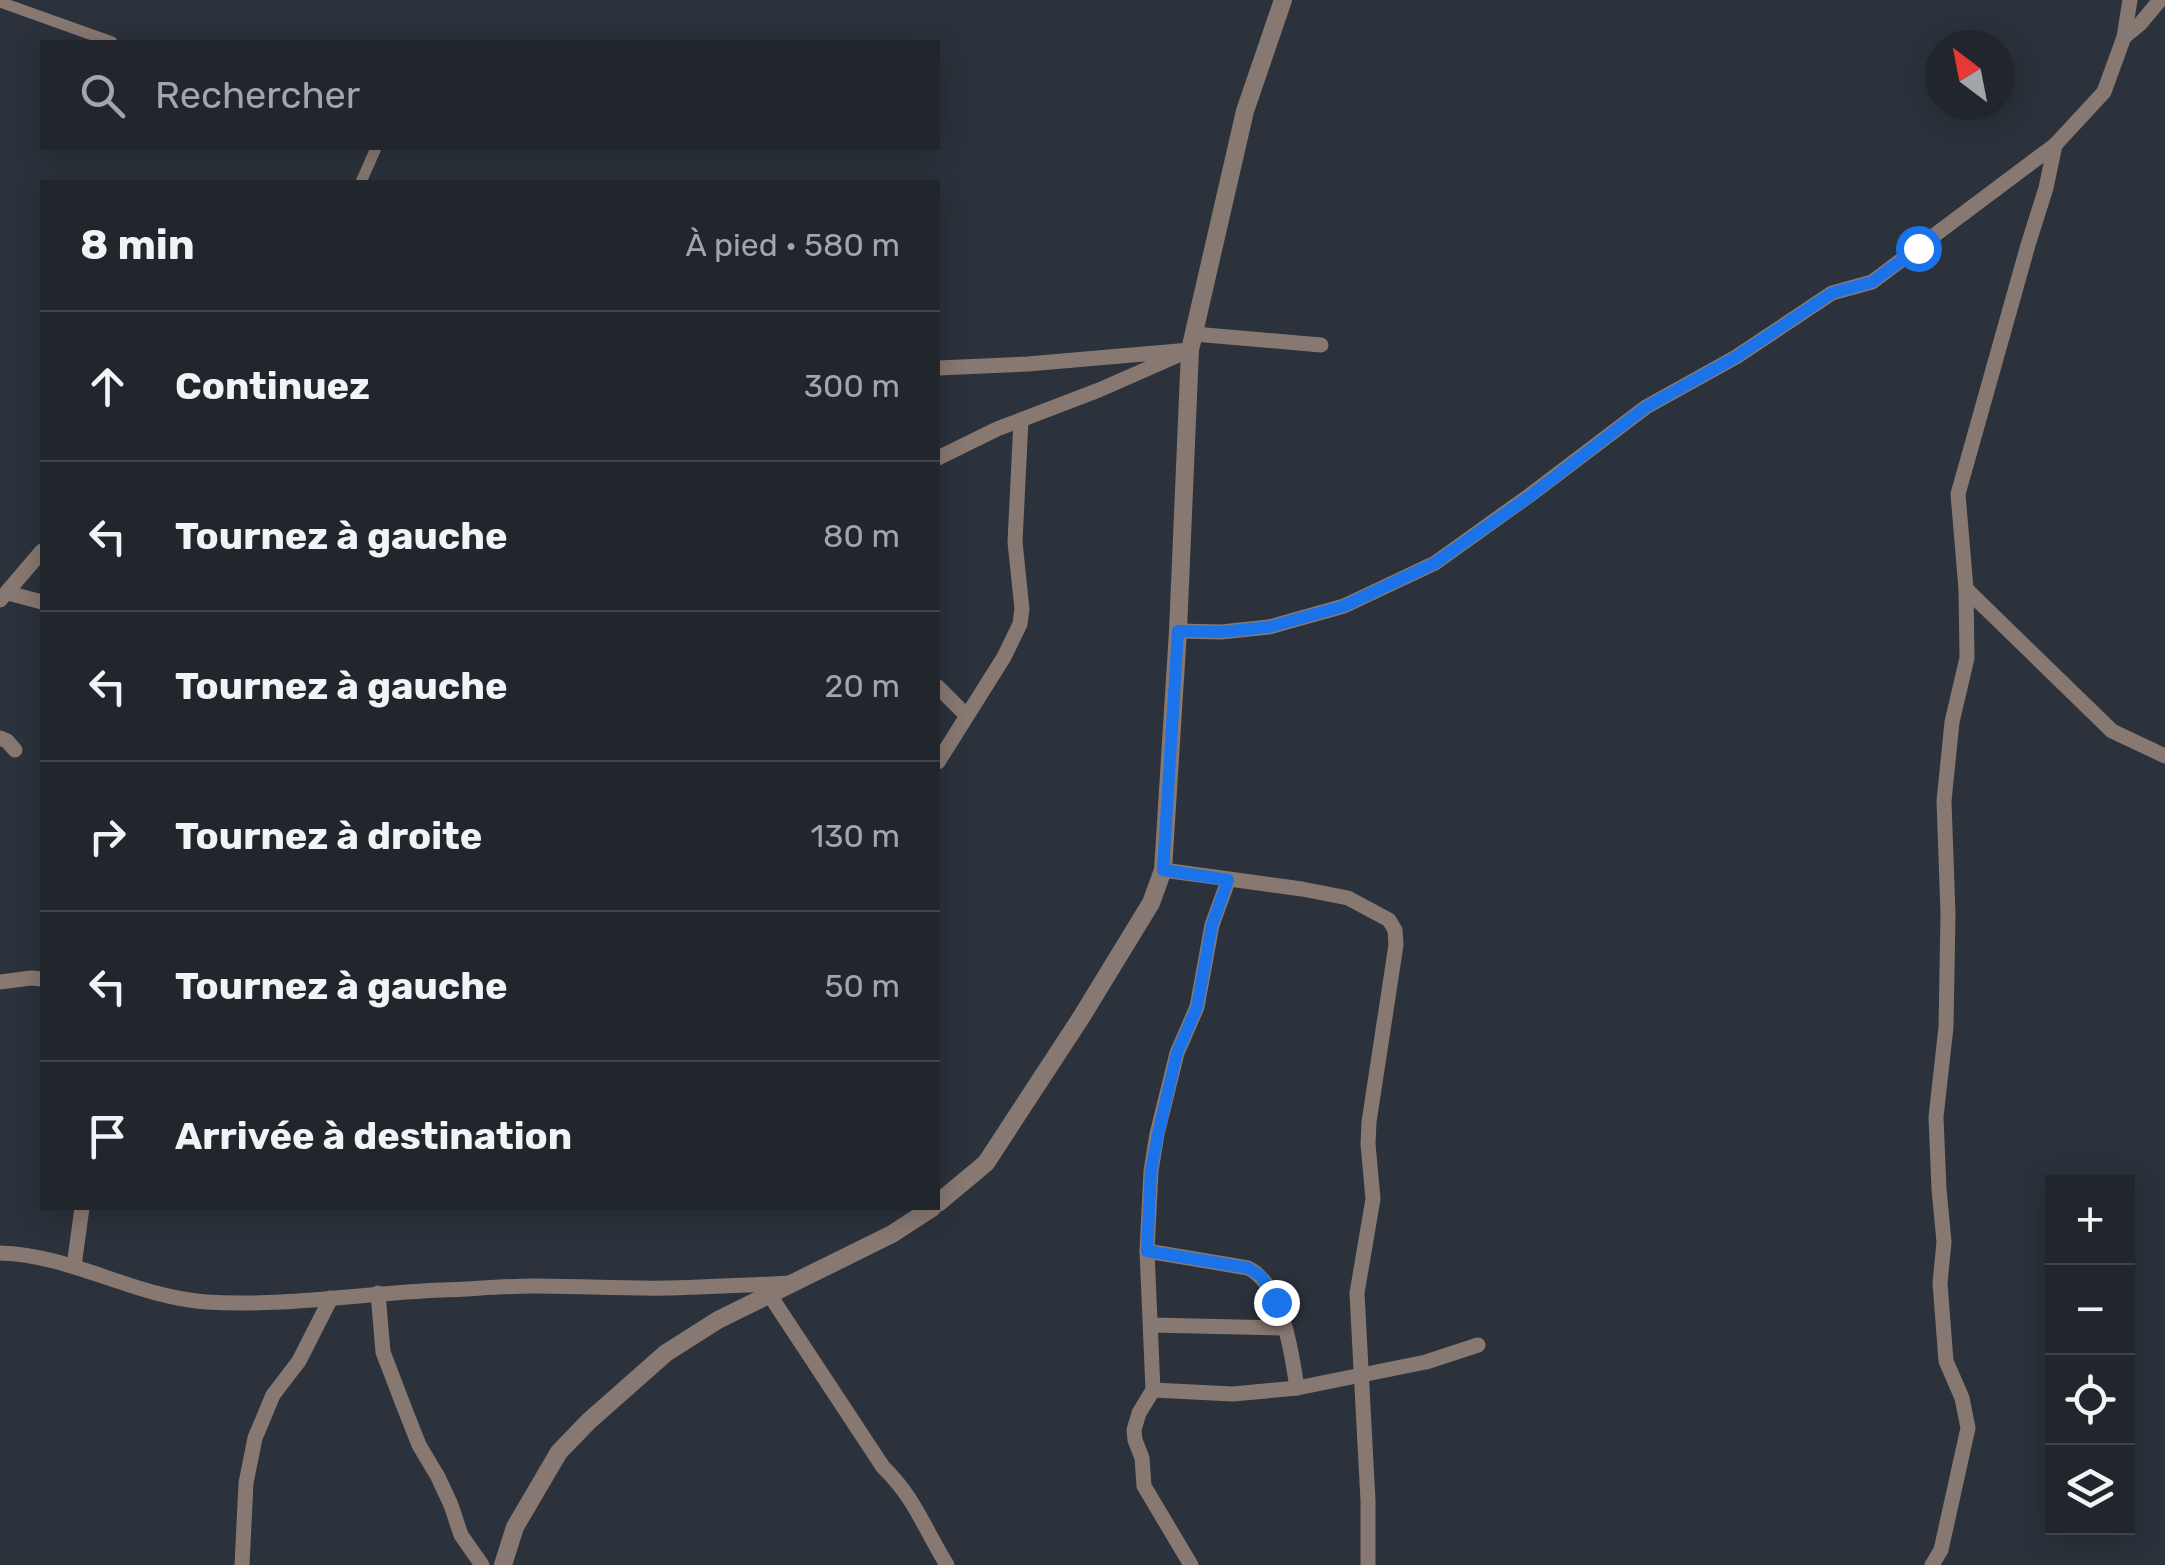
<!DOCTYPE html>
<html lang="fr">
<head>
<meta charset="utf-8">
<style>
	:root { --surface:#20262c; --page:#2d3238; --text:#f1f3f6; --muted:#a2a5a9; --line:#3d4348 }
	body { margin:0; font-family:Rubik,sans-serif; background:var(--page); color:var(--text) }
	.controls { position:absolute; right:30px; bottom:30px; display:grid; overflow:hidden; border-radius:0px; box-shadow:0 5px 25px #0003 }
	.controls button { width:90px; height:90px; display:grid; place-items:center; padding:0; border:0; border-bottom:2px solid var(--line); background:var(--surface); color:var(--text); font:50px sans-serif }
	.compass { position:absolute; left:1925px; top:30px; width:90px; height:90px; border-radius:50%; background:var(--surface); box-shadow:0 5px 25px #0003; rotate:328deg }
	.stop { position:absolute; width:30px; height:30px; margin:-22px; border:8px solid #1a73e8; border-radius:50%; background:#fff }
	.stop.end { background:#1a73e8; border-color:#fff; box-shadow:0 2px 10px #0008 }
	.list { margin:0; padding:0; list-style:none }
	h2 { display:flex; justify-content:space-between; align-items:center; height:130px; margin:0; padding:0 40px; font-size:42px }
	h2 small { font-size:32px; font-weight:400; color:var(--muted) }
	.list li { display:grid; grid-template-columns:65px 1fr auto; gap:30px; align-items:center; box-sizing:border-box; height:150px; padding:0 40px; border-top:2px solid var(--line) }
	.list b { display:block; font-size:38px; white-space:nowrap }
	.list em { font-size:32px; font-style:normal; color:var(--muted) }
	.icon { flex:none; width:55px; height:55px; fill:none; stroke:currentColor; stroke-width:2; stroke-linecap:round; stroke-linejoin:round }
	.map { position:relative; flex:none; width:2165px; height:1565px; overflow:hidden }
	.search { position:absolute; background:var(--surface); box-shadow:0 5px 25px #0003; left:40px; top:40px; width:900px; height:110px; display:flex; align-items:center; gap:25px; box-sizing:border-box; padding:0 35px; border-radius:0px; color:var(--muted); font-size:38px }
	.panel { position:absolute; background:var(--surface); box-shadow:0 5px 25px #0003; left:40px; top:180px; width:900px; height:1030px; border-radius:0px }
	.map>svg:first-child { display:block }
</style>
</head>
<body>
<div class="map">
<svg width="2165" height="1565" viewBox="0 0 2165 1565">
	<rect width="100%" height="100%" fill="#2b323b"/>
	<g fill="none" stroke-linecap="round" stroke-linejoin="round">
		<g stroke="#877871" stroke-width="11">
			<path d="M0,2l112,40"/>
			<path d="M361,182l15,-34"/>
		</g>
		<g stroke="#877871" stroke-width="15">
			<path d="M2124,37l16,-13 20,-24"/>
			<path d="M1194,334l127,11"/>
			<path d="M938,368l90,-4 162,-14 -91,40 -102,39 -59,29"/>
			<path d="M1966,589l146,142 53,25"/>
			<path d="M8,593l34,9"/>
			<path d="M0,600l42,-49"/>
			<path d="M1178,631l43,1 48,-5 75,-21 91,-43 95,-68 116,-88 90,-50 96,-64 40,-11 183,-137 49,-53 20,-55 6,-37"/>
			<path d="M938,687l28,28"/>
			<path d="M0,738l7,3 8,9"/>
			<path d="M938,762l66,-105 16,-33 2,-15 -7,-67 6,-122"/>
			<path d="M1163,870l139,19 46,9 41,22 6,10 1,15 -27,177 -1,22 5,55 -16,94 11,208v64"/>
			<path d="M0,982l31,-4 11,1"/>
			<path d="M1147,1251l101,17c34,16 44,86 49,120"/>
			<path d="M0,1253c72,2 135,44 206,49 79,5 158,-9 236,-12 30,-1 61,-4 91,-4 46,0 91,3 137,2 40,-1 81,-3 122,-5"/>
			<path d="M74,1266l8,-58"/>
			<path d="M378,1293l5,59 21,55 15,38 19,32 13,28 10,30 21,30"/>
			<path d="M769,1294l114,173c32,31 41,61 64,98"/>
			<path d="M1151,1325l133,3"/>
			<path d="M1153,1390l80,4 64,-6 129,-26 52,-17"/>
			<path d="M242,1565l4,-82 9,-45 18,-43 26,-34 32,-63"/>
			<path d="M1191,1565l-47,-79 -2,-28 -7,-18 -1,-10 5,-17 14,-23 -6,-139 4,-80 6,-37 20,-81 20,-46 15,-82 16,-44"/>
			<path d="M1932,1565l9,-15 27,-122 -6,-30 -16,-37 -6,-78 4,-41 -5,-53 -3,-72 10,-90 2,-113 -4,-113 8,-79 15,-64 -1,-69 -8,-95 70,-249 18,-57 9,-43"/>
		</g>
		<g stroke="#877871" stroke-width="18">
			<path d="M938,1203l48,-40 96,-147 69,-113 12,-33 15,-239 12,-281 55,-239 38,-111"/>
			<path d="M503,1565l12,-38 44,-75 30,-31 77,-68 52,-33 174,-86 40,-26"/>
		</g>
	</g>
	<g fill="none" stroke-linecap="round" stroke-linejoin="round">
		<path stroke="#1a73e8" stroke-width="12" d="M1276,1302l-15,-26 -13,-8 -101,-17 4,-80 7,-37 19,-81 20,-46 15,-82 16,-45 -65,-10 15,-239 43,1 48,-5 75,-21 91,-43 95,-67 116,-89 90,-50 96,-64 40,-11 46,-34"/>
	</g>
</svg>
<div class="controls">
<button>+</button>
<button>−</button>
<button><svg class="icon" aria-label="locate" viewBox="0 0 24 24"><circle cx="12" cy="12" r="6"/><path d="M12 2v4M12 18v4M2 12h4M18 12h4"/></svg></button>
<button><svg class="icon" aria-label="layers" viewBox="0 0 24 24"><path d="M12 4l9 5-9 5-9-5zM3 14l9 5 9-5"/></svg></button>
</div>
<svg class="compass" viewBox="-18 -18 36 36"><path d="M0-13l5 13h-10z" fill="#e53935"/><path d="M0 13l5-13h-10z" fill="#a2a5a9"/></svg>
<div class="stop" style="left:1918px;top:248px"></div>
<div class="stop end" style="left:1276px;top:1302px"></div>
<div class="search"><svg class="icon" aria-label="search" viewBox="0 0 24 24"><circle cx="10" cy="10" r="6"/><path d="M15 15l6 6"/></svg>Rechercher</div>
<section class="panel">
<h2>8 min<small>À pied · 580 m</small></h2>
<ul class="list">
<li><svg class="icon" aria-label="ahead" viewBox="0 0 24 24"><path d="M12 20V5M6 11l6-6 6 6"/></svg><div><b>Continuez</b></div><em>300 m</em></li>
<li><svg class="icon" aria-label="left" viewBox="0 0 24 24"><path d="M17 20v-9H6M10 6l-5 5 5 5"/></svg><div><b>Tournez à gauche</b></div><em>80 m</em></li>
<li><svg class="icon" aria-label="left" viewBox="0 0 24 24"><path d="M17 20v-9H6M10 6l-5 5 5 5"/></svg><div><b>Tournez à gauche</b></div><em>20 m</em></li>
<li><svg class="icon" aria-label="right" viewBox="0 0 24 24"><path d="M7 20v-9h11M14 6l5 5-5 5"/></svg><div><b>Tournez à droite</b></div><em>130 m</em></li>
<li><svg class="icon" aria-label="left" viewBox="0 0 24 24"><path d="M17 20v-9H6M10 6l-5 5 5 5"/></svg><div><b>Tournez à gauche</b></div><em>50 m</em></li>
<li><svg class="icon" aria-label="arrive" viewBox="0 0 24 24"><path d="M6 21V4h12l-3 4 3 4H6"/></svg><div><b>Arrivée à destination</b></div></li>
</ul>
</section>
</div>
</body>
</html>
